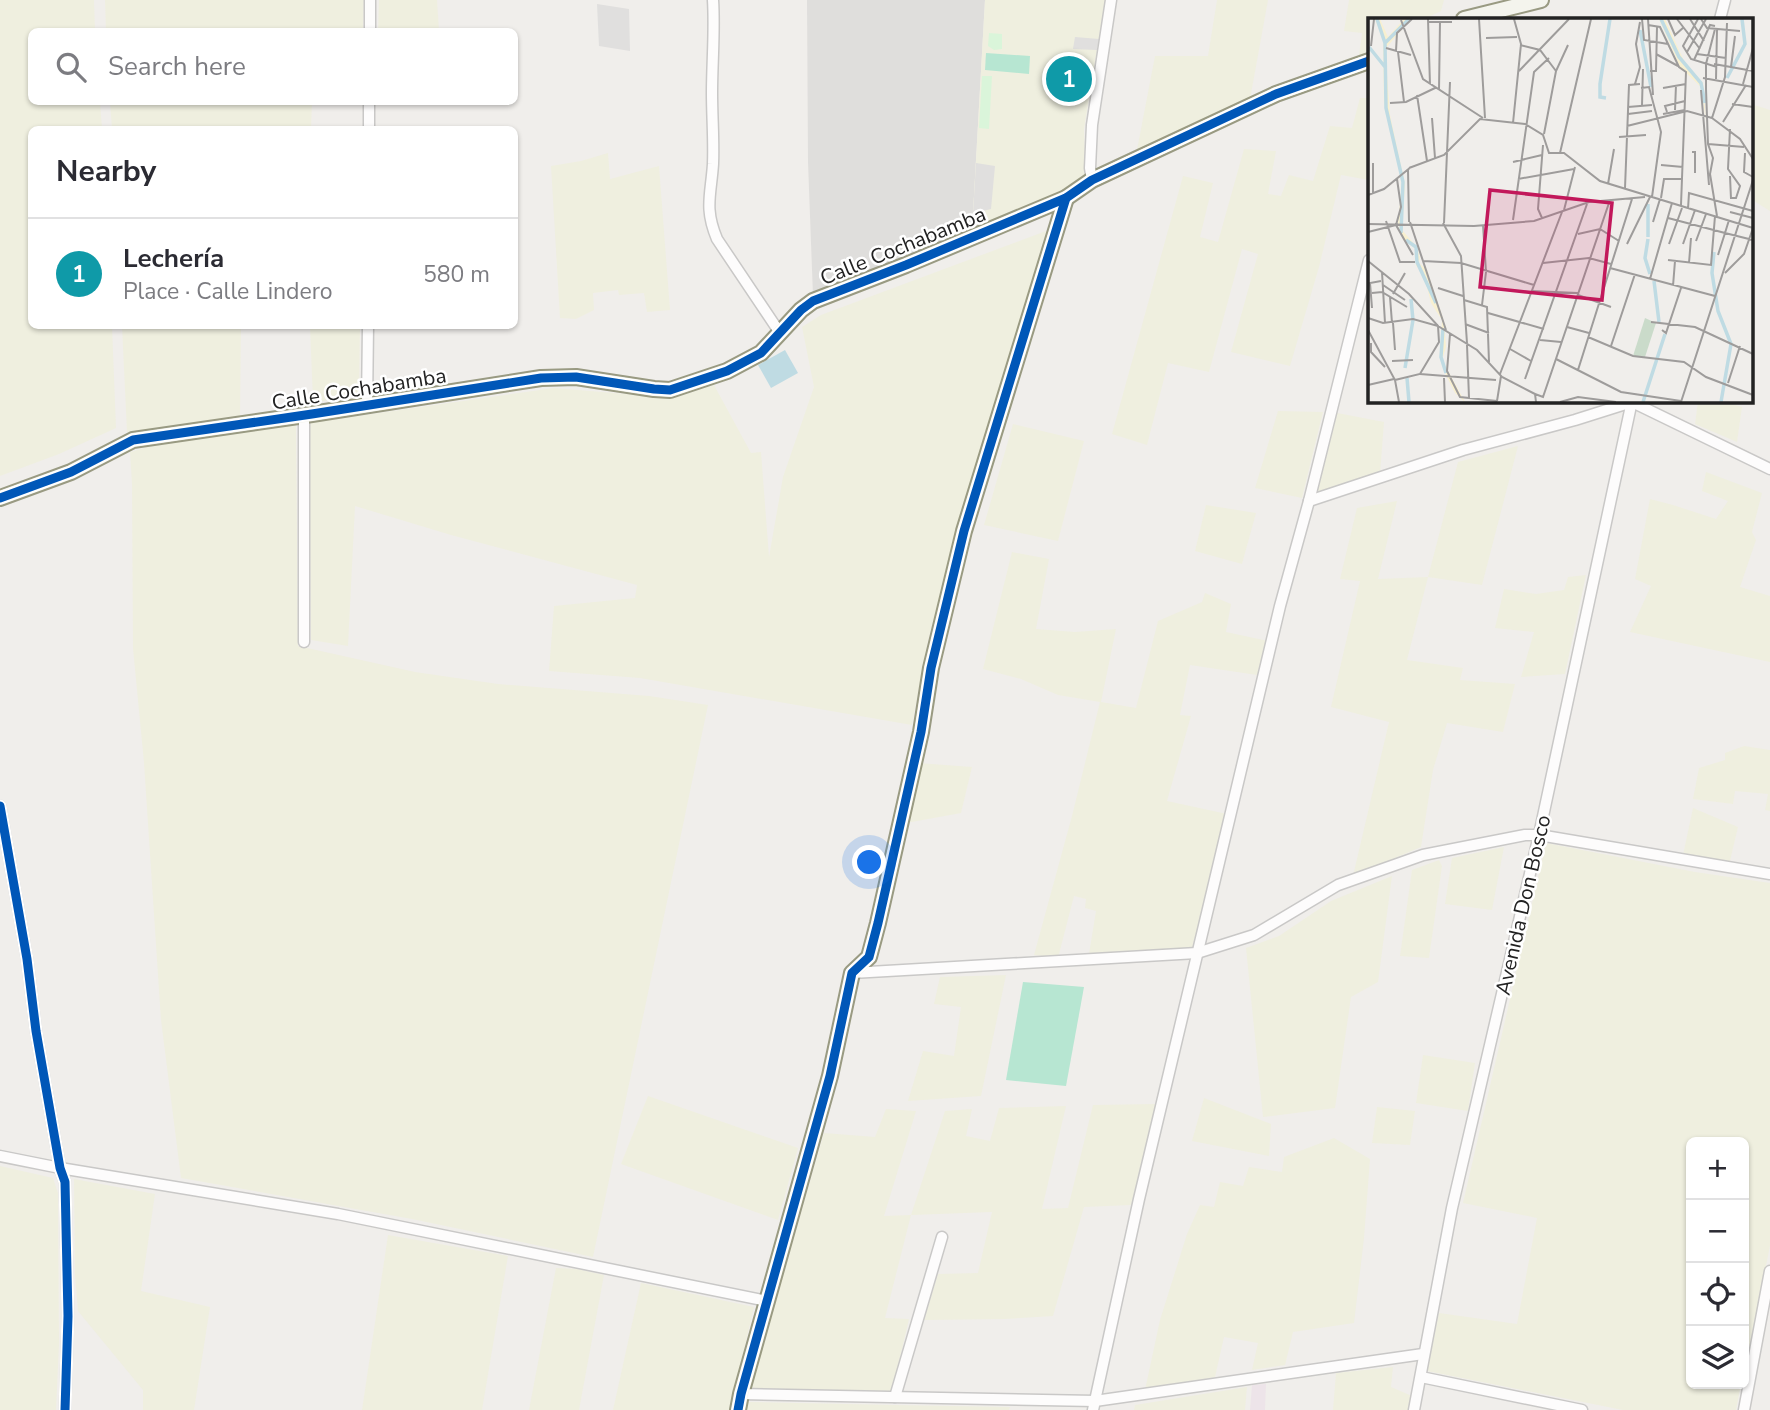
<!DOCTYPE html>
<html lang="en">
<head>
<meta charset="utf-8">
<style>
	:root { --surface:#fff; --page:#f2f2f3; --text:#2b2b33; --muted:#7c7c81; --line:#e1e1e2; --accent:#0f766e }
	body { margin:0; font-family:"Nunito Sans",sans-serif; background:var(--page); color:var(--text) }
	.controls { position:absolute; right:21px; bottom:21px; display:grid; overflow:hidden; border-radius:10px; box-shadow:0 2px 5px #0004 }
	.controls button { width:63px; height:63px; display:grid; place-items:center; padding:0; border:0; border-bottom:2px solid var(--line); background:var(--surface); color:var(--text); font:35px sans-serif }
	.you { position:absolute; left:870px; top:863px; width:24px; height:24px; margin:-18px; border:5px solid #fff; border-radius:50%; background:#1a73e8; box-shadow:0 0 0 10px #1a73e833 }
	.badge { display:grid; place-items:center; width:46px; height:46px; border-radius:50%; background:var(--accent); color:#fff; font-size:23px; font-weight:700 }
	.pin { position:absolute; translate:-50% -50%; border:4px solid #fff; box-shadow:0 2px 7px #0006 }
	.list { margin:0; padding:0; list-style:none }
	h2 { display:flex; justify-content:space-between; align-items:center; height:91px; margin:0; padding:0 28px; font-size:30px }
	h2 small { font-size:23px; font-weight:400; color:var(--muted) }
	.list li { display:grid; grid-template-columns:46px 1fr auto; gap:21px; align-items:center; box-sizing:border-box; height:112px; padding:0 28px; border-top:2px solid var(--line) }
	.list b { display:block; font-size:26px; white-space:nowrap }
	.list p { margin:0; font-size:23px; white-space:nowrap; color:var(--muted) }
	.list em { font-size:23px; font-style:normal; color:var(--muted) }
	.icon { flex:none; width:38px; height:38px; fill:none; stroke:currentColor; stroke-width:2; stroke-linecap:round; stroke-linejoin:round }
	.map { position:relative; flex:none; width:1770px; height:1410px; overflow:hidden }
	.search { position:absolute; background:var(--surface); box-shadow:0 2px 5px #0004; left:28px; top:28px; width:490px; height:77px; display:flex; align-items:center; gap:18px; box-sizing:border-box; padding:0 24px; border-radius:10px; color:var(--muted); font-size:26px }
	.panel { position:absolute; background:var(--surface); box-shadow:0 2px 5px #0004; left:28px; top:126px; width:490px; height:203px; border-radius:10px }
	.map>svg:first-child { display:block }
</style>
</head>
<body>
<div class="map">
<svg width="1770" height="1410" viewBox="0 0 1770 1410">
	<rect width="100%" height="100%" fill="#f0eeeb"/>
	<path fill="#dfdedc" d="M807,0h178l-13,231 -159,65 -5,-134z"/>
	<path fill="#ede4e9" d="M1266,1384l-1,26h-15l2,-25z"/>
	<g fill="#efefdf">
		<path d="M0,0h94l1,31 -63,1v70h68l2,27 -70,1v196h80l4,102 -57,26 -59,22z"/>
		<path d="M105,0h259l-1,31h-257z"/>
		<path d="M379,0h58l2,31h-61z"/>
		<path d="M985,0h120l-21,129 2,50 -114,52z"/>
		<path d="M1217,0h51l-18,99 -114,56 19,-99h53z"/>
		<path d="M1349,0h95l-3,11 -17,8h-55v31l-10,6 3,-23 -18,-2z"/>
		<path d="M1360,98h9v82l-28,-5 -22,92 -29,99 -59,-14 27,-98 -16,-5 -33,123 -41,-9 -21,82 -35,-11 71,-258 30,7 -13,54 18,5 26,-93 32,2 -8,43 13,2 8,-21 24,6 17,-55 22,2z"/>
		<path d="M110,102h202l-1,27h-199z"/>
		<path d="M1751,104l19,6v101l-19,-12z"/>
		<path d="M608,153l2,26 49,-13 11,144 -23,2 -3,-19 -25,2 -1,-5 -25,3 1,17 -18,9 -16,-1 -9,-152 30,-5z"/>
		<path d="M1046,231l-118,409 -16,85 -272,-47 -91,-7 5,-65 81,-8 2,-13 -186,-50 -96,-29 -7,140 -37,-6 -2,-217 245,-35 120,10 40,-13 37,68 10,-1 8,105 14,-80 31,-90 -12,-60 19,-12z"/>
		<path d="M122,326h119l-1,91 -113,15z"/>
		<path d="M310,326h50l-1,71 -46,5z"/>
		<path d="M1698,401h24l20,6 -5,35 -42,-18z"/>
		<path d="M1278,411l45,1 -21,86 -47,-10z"/>
		<path d="M1337,413l47,9 -4,52 -63,19z"/>
		<path d="M1013,424l71,17 -26,100 -74,-16z"/>
		<path d="M296,425l2,221 117,26 83,12 151,12 59,9 -115,552 -181,-38 -231,-41 -20,-158 -17,-257 -11,-115 -1,-164 -2,-32 29,-8z"/>
		<path d="M1518,446l-36,139 -54,-8 -21,83 56,8 -3,12 55,4 -12,48 -56,-9 -14,47 -12,77 -68,29 36,-154 -58,-15 29,-126 -20,-2 17,-71 40,-7 -19,78 50,-2 30,-115z"/>
		<path d="M1706,472l56,21 -10,39 4,8 -16,47 30,9v66l-140,-30 21,-46 -16,-7 15,-80 23,6 43,14 12,-18 -26,-10z"/>
		<path d="M1206,505l50,8 -14,51 -47,-13z"/>
		<path d="M1012,552l37,7 -13,70 39,3 41,-3 -15,73 35,6 22,-87 44,-19 3,-9 26,11 -5,28 42,9 -11,34 -67,-10 -10,50 11,1 -24,85 60,13 -35,134 -103,6 7,-43 -11,-3 1,-9 -12,-3 -16,62 -24,-3 38,-139 28,-114 -42,-7 -37,-16 -38,-10z"/>
		<path d="M1586,575l-21,99 -44,3 13,-45 -39,-4 9,-39 32,5 28,-4 4,-13z"/>
		<path d="M1744,746l26,4v61l-5,-1 3,-16 -33,-3 -2,13 -40,-5 6,-31 26,-8v-7z"/>
		<path d="M918,763l54,4 -11,46 -55,10z"/>
		<path d="M1693,808l45,19 -9,38 -46,-10z"/>
		<path d="M1546,843l149,29 75,11v363l-26,127v-231h-53v242h50l-5,26h-113l-196,-39 12,-58 78,11 20,-106 -74,-15z"/>
		<path d="M1504,847l-12,63 -47,-6 7,-46z"/>
		<path d="M1439,860l3,6 -13,92 -29,-2 12,-86z"/>
		<path d="M1392,876l-14,106 -27,15 -16,111 -72,9 -17,-169 33,-12 52,-35z"/>
		<path d="M1006,975l-25,121 -73,5 15,-50 31,5 7,-49 -27,-3 6,-27z"/>
		<path d="M1423,1055l52,8 -7,48 -52,-8z"/>
		<path d="M648,1096l150,52 -20,72 -157,-56z"/>
		<path d="M1204,1098l67,26 -2,32 -77,-15z"/>
		<path d="M1156,1104l-25,101 -47,2 -31,109 -48,3 -81,1 14,-46 40,-1 14,-61 -81,3 -26,103 24,1 -17,73 -141,-4 73,-255 51,4 11,-28 30,2 -32,105 27,-1 34,-104 27,-2 -6,27 24,5 9,-33 67,-2 -24,103 26,-1 25,-103z"/>
		<path d="M1377,1107l38,4 -5,34 -38,-2z"/>
		<path d="M1334,1138l36,21 -6,79 -10,85 -61,9 -8,33 -33,5 6,-27 -34,-6 -9,40 -70,13 15,-70 27,-86 13,-29 14,2 6,-25 23,4 6,-19 33,5 2,-15z"/>
		<path d="M0,1166l53,12 5,15 1,151 -3,66h-56z"/>
		<path d="M74,1179l81,15 -14,97 69,16 -16,103h-51v-20l-65,-79 -3,-36z"/>
		<path d="M388,1235l120,21 -26,154h-120z"/>
		<path d="M556,1268l21,1 27,6 -25,135h-50z"/>
		<path d="M641,1283l113,24 -24,103h-117z"/>
		<path d="M1393,1367l-2,20 21,9 -4,14h-75l3,-37z"/>
		<path d="M1247,1387l-2,23h-111l1,-5z"/>
		<path d="M747,1402l145,3 118,2 -1,3h-264z"/>
	</g>
	<g fill="#daf5da">
		<path d="M989,33l13,1v15l-8,1 -6,-4z"/>
		<path d="M982,76h10l-3,53 -10,-1z"/>
	</g>
	<g fill="#b7e6d2">
		<path d="M986,53l44,3 -1,18 -44,-4z"/>
		<path d="M1023,982l61,5 -18,99 -60,-6z"/>
	</g>
	<g fill="#e0dfde">
		<path d="M597,4l32,5 1,42 -31,-5z"/>
		<path d="M1075,37l24,2 -2,11 -24,-1z"/>
		<path d="M976,163l19,3 -4,43 -8,2 -5,17 -6,3z"/>
	</g>
	<path fill="#bfdbe3" d="M785,350l13,23 -27,15 -13,-23z"/>
	<g fill="none" stroke-linecap="round" stroke-linejoin="round">
		<g stroke="#c9c8c7" stroke-width="13">
			<g id="street">
				<path d="M713,0c2,31 -1,62 -1,93 0,24 2,47 1,71 -2,31 -9,44 4,75l63,94"/>
				<path d="M1720,19l5,-19"/>
				<path d="M370,32v-32"/>
				<path d="M369,130v-28"/>
				<path d="M1092,180l-2,-12 2,-43 19,-125"/>
				<path d="M367,405l1,-79"/>
				<path d="M304,415v227"/>
				<path d="M1309,501l154,-51 112,-30 57,-18 138,67"/>
				<path d="M0,806l27,153 9,72 24,137 5,14 3,134 -3,94"/>
				<path d="M852,973l345,-20 57,-18 84,-50 85,-30 102,-20h14l231,39"/>
				<path d="M0,1156l60,12 278,46 429,87"/>
				<path d="M1421,1377l161,33"/>
				<path d="M741,1394l354,7 328,-47"/>
				<path d="M895,1397l47,-160"/>
				<path d="M1093,1410l46,-211 141,-593 29,-105 60,-241"/>
				<path d="M1414,1410l38,-202 87,-373 93,-434"/>
				<path d="M1744,1410l26,-139"/>
			</g>
		</g>
		<g stroke="#999a82" stroke-width="18">
			<g id="secondary">
				<path d="M1464,19l77,-19"/>
				<path d="M0,498l71,-26 62,-32 179,-26 229,-36 35,-1 78,12 16,1 57,-19 34,-18 40,-43 12,-9 93,-36 160,-67 26,-18 184,-86 93,-33"/>
				<path d="M738,1410l3,-16 89,-318 22,-103 17,-16 9,-34 43,-191 10,-64 33,-137 102,-333"/>
			</g>
		</g>
		<use href="#street" stroke="#fdfcfc" stroke-width="10"/>
		<use href="#secondary" stroke="#f4f4ed" stroke-width="14"/>
		<g stroke="#fff" stroke-width="13">
			<g id="cycleway">
				<path d="M0,498l71,-26 62,-32 179,-26 229,-36 35,-1 78,12 16,1 57,-19 34,-18 40,-43 12,-9 93,-36 160,-67 26,-18 184,-86 93,-33"/>
				<path d="M0,806l27,153 9,72 24,137 5,14 3,134 -3,94"/>
				<path d="M738,1410l3,-16 89,-318 22,-103 17,-16 9,-34 43,-191 10,-64 33,-137 102,-333"/>
			</g>
		</g>
		<use href="#cycleway" stroke="#0057b8" stroke-width="9"/>
	</g>
	<g text-anchor="middle" stroke-width="5" stroke-linejoin="round" paint-order="stroke">
		<g font-size="21" fill="#222" stroke="#fff">
			<text transform="translate(903 246) rotate(-22)" y="7">Calle Cochabamba</text>
			<text transform="translate(359 389) rotate(-9)" y="7">Calle Cochabamba</text>
			<text transform="translate(1523 905) rotate(-77)" y="7">Avenida Don Bosco</text>
		</g>
	</g>
	<g transform="translate(1368 18)">
		<rect width="385" height="385" fill="#f0eeeb"/>
		<path d="M7,1h5l8,18 16,-18h7l-26,30 5,66 15,69 -3,46 14,16 4,11 -1,6 8,7 17,51 2,26 -4,13 23,42 -10,-9 -9,-18 -6,-19 2,-36 -11,-17 -8,-32 -7,-5v-17l-13,-9 -5,-17 4,-40 -18,-80 -1,-63zM291,1h6l19,42 19,22 3,38 -5,-34 -21,-20z" fill="#f8f0d0"/>
		<path d="M277,300l11,5 -11,34 -12,-1z" fill="#cadbca"/>
		<path fill="none" stroke="#bfdbe3" stroke-width="3.5" d="M9,1l8,24 1,65 17,74 -2,51M293,1l18,38 22,26 4,20M272,12l11,57M17,25l24,-24M1,29l16,20M359,60l18,-34 -3,-25M238,80l-6,-1v-13l10,-65M280,219v-33M280,221l-3,19 5,16M38,222l10,7 1,15 19,41M346,234l-2,21 6,38 13,33 -10,58M286,263l5,41M75,310l-2,29 5,16M37,350l8,-48 -2,-21M39,360l2,24M275,384l22,-68"/>
		<path fill="none" stroke="#9e9c9b" stroke-width="2" d="M60,1l2,66M111,1l6,99M274,1l2,21 24,4M280,1l5,76M300,1l7,16 9,-8M309,1l23,30M322,1l14,22M330,1l-15,27 8,13 26,8M333,1l6,9 33,3M33,2l22,59 60,39M60,4h24M280,7l12,2 19,40 7,5 -5,133M347,11l-9,35v25l2,55 5,14 -3,16 7,42M118,20l31,-1M152,27l20,5 16,21M3,28l3,-27M18,30l25,7M28,33l1,-18 15,-14M30,34l6,50M319,34l19,-33M288,36l22,12M329,36l29,4M326,42l16,-35 5,1M346,46l39,7M363,49l4,-31M151,53l50,-52M282,53h6l1,-44M335,60l50,9M348,61l1,-49M267,66l5,-17 -4,-23 4,-22M375,66l10,-36M273,70l8,-1 12,45 -9,65M295,70l23,-4M71,72l1,-68M333,72l8,95M49,77l10,66M22,85l16,-1 29,-14M364,86l21,3M274,87l1,-36M260,89l24,-2M307,92l1,-25M299,94l-2,-6 20,-5M260,96l24,-3M295,96l22,-4M64,100l3,40M344,100l28,21 13,20M355,104l23,-37M145,105l8,-79 -7,-25M259,108l60,-15 25,7 13,-41 2,-54M362,111l-2,40 12,17 -4,12h-5M176,116l12,-63 12,-26M251,119l27,-2M340,126l36,3M324,134h3v21M192,135l31,-134M377,135l-1,19 9,5M145,144l29,-7M5,145v31M293,147l22,2M41,150l35,-13 36,-36 45,5 18,11 6,18h15l36,28 153,47M40,152l1,52M362,158l1,23M29,161l4,28 -5,18 17,30M150,161l56,-10M240,166l6,-35M257,170l4,-103 11,-1M0,177l16,-6 27,-22M293,180l3,-19h18M320,191l1,-16 64,18M196,192l11,-43M362,194l23,6M174,200l-4,-9 5,-64M300,200l57,15 -7,22M145,202l21,-148 15,-14M361,202l-4,13 28,7M18,203l14,41h15M42,204l36,108M285,204l7,-23M75,205l18,33 6,87M76,205l6,-141M0,206l106,2 60,-5 55,-19 56,-5M0,214l28,-7M210,216l22,-5 19,12M328,223l10,-27M259,226l23,-47M301,226l13,-36M315,226l12,-34M300,242l43,5 4,-49M0,243l41,33 29,32 39,24 25,27 33,17 1,8M55,243l38,2 73,22M175,245l46,-5 22,6M321,245l2,-25M242,250l105,28M14,254l3,51M357,255l19,-19 9,-26M282,261l22,-76M15,267l22,15M305,268l2,-25M70,270l25,8M163,273l47,2M4,275l10,-1 25,15M25,276l12,-21M210,277l33,12M22,279l2,26M96,282l23,7 2,55M114,287l4,-33 -3,-47M4,290l-2,-25 11,-2M120,295l56,16M0,300l15,5 30,-4 25,7 1,16 -19,32 -25,6M283,304l44,5 58,27M25,305l2,27M97,306l24,9M199,309l22,6M0,312l27,50 4,22M294,312l4,3 15,-45M82,316l-3,37 13,26 37,4M220,319l45,19 51,6 22,15 47,18M172,322l21,2M3,325v9l14,15M99,327l2,53M243,328l24,-72M142,331l21,12M188,341l65,33 60,9M24,343l21,-1M210,352l54,-171M52,356l76,6M132,356l62,-162M76,360l1,24M157,361l62,-175M360,365l12,-37M0,367l26,-6M167,376l8,3 67,-197M129,383l4,-25M192,384l18,-5 38,5M313,384l72,-222"/>
		<path fill="#c2185b" fill-opacity="0.15" stroke="#c2185b" stroke-width="3.5" d="M122,172l122,13 -10,97 -122,-13z"/>
		<rect width="385" height="385" fill="none" stroke="#222" stroke-width="3.5"/>
	</g>
</svg>
<div class="controls">
<button>+</button>
<button>−</button>
<button><svg class="icon" aria-label="locate" viewBox="0 0 24 24"><circle cx="12" cy="12" r="6"/><path d="M12 2v4M12 18v4M2 12h4M18 12h4"/></svg></button>
<button><svg class="icon" aria-label="layers" viewBox="0 0 24 24"><path d="M12 4l9 5-9 5-9-5zM3 14l9 5 9-5"/></svg></button>
</div>
<div class="you"></div>
<div class="pin badge" style="left:1069px;top:79px;background:#0f9aa8">1</div>
<div class="search"><svg class="icon" aria-label="search" viewBox="0 0 24 24"><circle cx="10" cy="10" r="6"/><path d="M15 15l6 6"/></svg>Search here</div>
<section class="panel">
<h2>Nearby<small></small></h2>
<ul class="list">
<li><span class="badge" style="background:#0f9aa8">1</span><div><b>Lechería</b><p>Place · Calle Lindero</p></div><em>580 m</em></li>
</ul>
</section>
</div>
</body>
</html>
